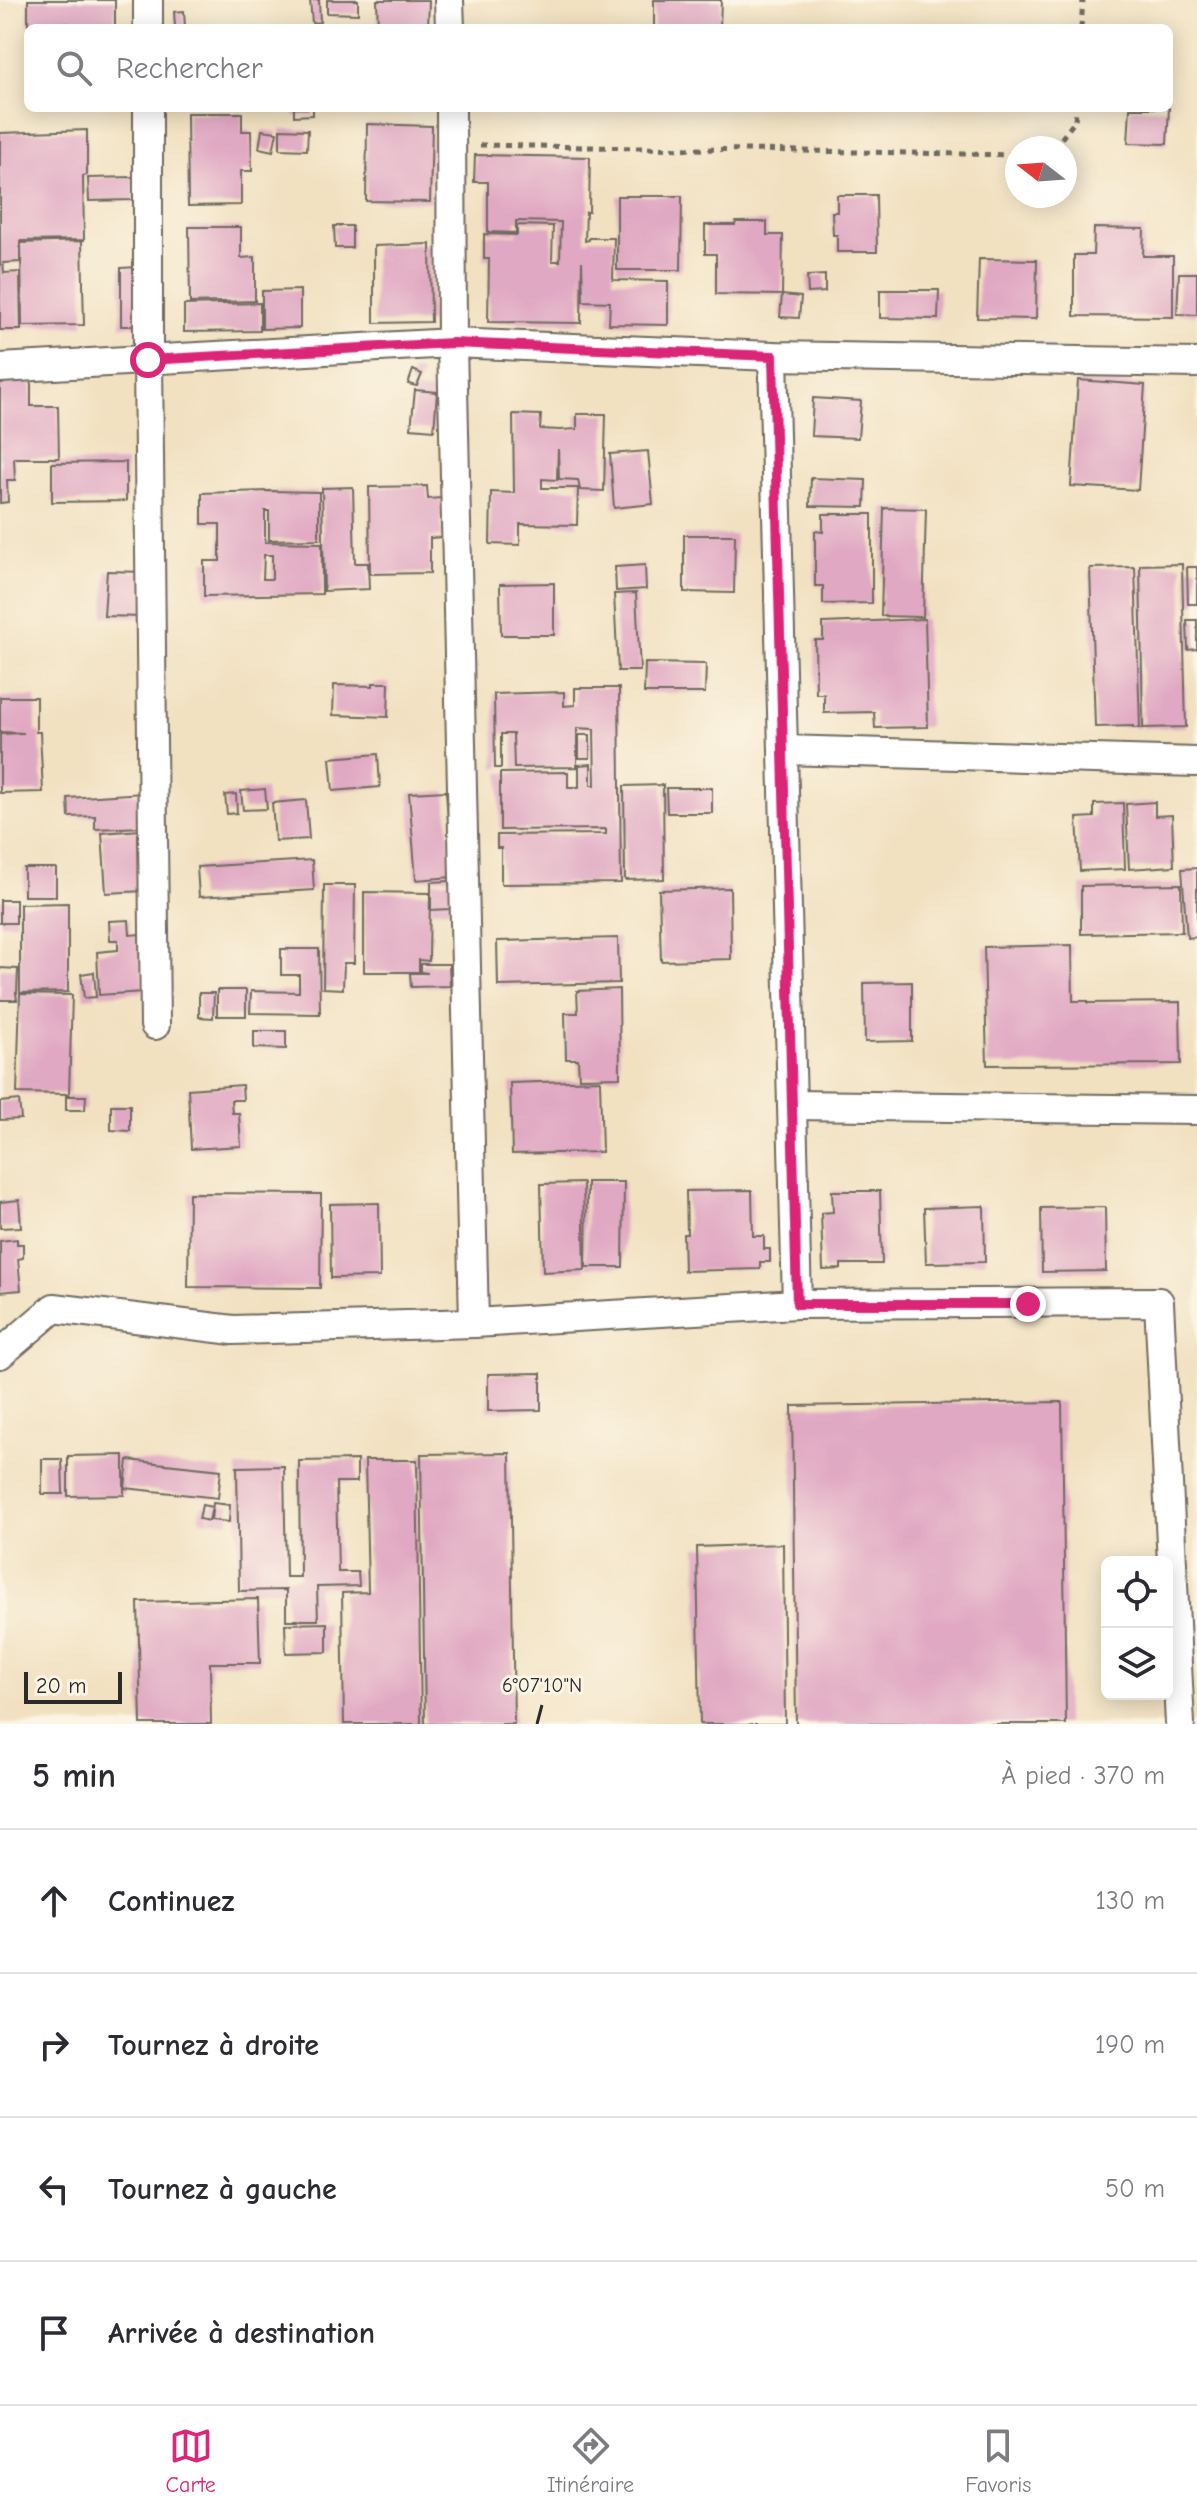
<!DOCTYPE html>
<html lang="fr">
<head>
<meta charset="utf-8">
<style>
	:root { --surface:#fff; --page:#f7f7f7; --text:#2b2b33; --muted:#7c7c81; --line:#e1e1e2; --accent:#db2777 }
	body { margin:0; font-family:"Comic Neue",sans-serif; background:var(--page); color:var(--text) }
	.controls { position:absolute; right:24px; bottom:24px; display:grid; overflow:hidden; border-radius:12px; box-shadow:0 4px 20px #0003 }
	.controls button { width:72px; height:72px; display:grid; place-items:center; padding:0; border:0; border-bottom:2px solid var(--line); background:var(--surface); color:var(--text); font:40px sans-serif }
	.compass { position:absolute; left:1005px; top:136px; width:72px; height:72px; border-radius:50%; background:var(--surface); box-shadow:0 4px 20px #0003; rotate:287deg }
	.scale { position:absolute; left:24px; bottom:20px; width:98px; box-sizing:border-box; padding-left:8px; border:4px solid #2b2b2b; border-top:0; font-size:22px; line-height:28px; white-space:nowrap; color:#2b2b2b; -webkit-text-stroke:6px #fcf5e5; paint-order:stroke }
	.stop { position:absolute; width:24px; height:24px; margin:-18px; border:6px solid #db2777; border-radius:50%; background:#fff }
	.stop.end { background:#db2777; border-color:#fff; box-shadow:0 2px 8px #0008 }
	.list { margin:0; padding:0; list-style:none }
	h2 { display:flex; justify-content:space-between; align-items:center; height:104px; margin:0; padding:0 32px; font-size:34px }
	h2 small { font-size:26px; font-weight:400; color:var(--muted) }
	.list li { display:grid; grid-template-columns:52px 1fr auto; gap:24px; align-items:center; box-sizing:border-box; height:144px; padding:0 32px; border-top:2px solid var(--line) }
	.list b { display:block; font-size:30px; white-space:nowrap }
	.list em { font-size:26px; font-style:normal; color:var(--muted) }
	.icon { flex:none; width:44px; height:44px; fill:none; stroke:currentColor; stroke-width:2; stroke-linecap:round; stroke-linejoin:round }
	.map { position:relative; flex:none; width:1197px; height:1724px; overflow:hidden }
	.search { position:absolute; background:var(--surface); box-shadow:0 4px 20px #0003; left:24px; right:24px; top:24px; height:88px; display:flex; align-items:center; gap:20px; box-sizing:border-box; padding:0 28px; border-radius:12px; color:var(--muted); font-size:30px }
	.sheet { height:680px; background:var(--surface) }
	nav { display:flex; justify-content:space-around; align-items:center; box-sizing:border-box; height:112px; border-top:2px solid var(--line); background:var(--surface); font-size:22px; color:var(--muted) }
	nav a { display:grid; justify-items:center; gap:4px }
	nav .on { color:var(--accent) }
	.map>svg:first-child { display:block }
</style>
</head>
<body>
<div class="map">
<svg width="1197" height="1724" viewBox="0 0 1197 1724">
	<rect width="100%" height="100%" fill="#fcf5e5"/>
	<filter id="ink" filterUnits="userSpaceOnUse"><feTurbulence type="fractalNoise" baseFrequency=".0125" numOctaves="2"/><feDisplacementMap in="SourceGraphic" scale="16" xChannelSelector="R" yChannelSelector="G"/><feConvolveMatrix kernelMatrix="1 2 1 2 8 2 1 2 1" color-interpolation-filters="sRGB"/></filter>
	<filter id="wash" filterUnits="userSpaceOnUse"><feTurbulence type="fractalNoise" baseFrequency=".006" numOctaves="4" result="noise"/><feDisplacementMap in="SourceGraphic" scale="32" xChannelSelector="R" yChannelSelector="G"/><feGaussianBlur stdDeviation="1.8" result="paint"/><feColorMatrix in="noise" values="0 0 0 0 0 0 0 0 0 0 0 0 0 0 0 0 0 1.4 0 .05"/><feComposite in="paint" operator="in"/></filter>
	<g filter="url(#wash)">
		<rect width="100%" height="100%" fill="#f1e1c1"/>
		<g id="blocks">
			<g fill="#e0a8c2" fill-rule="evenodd">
				<path d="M28,0h87v28h-49v-5l-38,1z"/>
				<path d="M310,0h9l1,22 -8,1z"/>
				<path d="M327,0h31v14l-31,-1z"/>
				<path d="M377,0h52l-1,28h-50z"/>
				<path d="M654,0h67l-1,28h-66z"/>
				<path d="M184,11l1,16h-10l-1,-15z"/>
				<path d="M294,108h19v7l-19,1z"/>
				<path d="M1130,108h39l-2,36 -39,-1z"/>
				<path d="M187,113h55v18h9l1,40h-11v34l-53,1z"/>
				<path d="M367,124l65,2 -2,76 -64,-1z"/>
				<path d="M280,129l28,1 -1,20 -27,-1z"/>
				<path d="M87,130v45l-4,1 1,64 -64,1v21l-17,1 1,10 16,-1 1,58h-21v-197z"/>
				<path d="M262,130l15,2 -4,19 -14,-3z"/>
				<path d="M475,155l115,2 -1,55h-3l-1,29 4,-1v-2h25l-1,42 55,1v44l-59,-1 1,-22 -27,-1 -1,-40 -1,62 -93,-1 1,-63h-5v-25l33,1v-10l36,1 -1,35h8l1,-39 -45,-1v12l-28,-1v-50h-14z"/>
				<path d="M134,177v23l-45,1 -1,-23z"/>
				<path d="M837,195h39l1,57h-40v-17h-4l-1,-23h5z"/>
				<path d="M617,196h65l-1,74h-64z"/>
				<path d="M736,222h31v13h16l-1,60 -66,-1v-40h-11v-29h30z"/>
				<path d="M334,226h18v22h-17z"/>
				<path d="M189,227h52v31l14,-1v44l-65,2z"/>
				<path d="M1094,228l50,1 -1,27h30v61l-99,-1v-61h19z"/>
				<path d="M82,241l2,84 -62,1 -1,-83z"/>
				<path d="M430,244l1,78 -57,1v-77z"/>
				<path d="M979,259l58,1 -1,59 -59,-1z"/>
				<path d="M137,267v59h-16v-58z"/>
				<path d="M1179,273h18v42l-20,-1z"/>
				<path d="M825,275v17l-17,1 -1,-17z"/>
				<path d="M300,290v38l-38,1v-38z"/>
				<path d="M880,290h59l-1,29 -58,-1z"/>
				<path d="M782,295l19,2 -2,21 -19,-1z"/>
				<path d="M260,303v28l-76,1v-27z"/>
				<path d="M413,370l9,4 -5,12 -9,-2z"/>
				<path d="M31,376v30h27l1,52h-45l1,22h-8l1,22 -8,1v-121h5l-1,-5z"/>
				<path d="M1078,380l67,5 -7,105 -67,-4z"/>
				<path d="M415,390l22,2 -3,38 -23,-2z"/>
				<path d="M813,398l48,3 -3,37 -47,-2z"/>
				<path d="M513,414l28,1 -1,14 20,1 17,-1v-15h29l-2,77 -24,-1 -2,-10 -19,-1 -1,-30 -1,31 -15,-1v9h36l-1,37 -57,-1v21l-30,-1 1,-52 23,1z"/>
				<path d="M648,451l5,53 -39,4 -4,-54z"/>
				<path d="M126,462v39l-74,1v-39z"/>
				<path d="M811,478l55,2 -1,27 -55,-1z"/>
				<path d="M427,486l1,13 13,-1 1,39 -12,1v35l-60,1 -1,-87z"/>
				<path d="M353,487l2,76h13l1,26 -45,2 -2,-103z"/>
				<path d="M269,491l50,1v47l-50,1v-29h-4v31l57,1v51l-118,2v-35h16v-37h-18v-31zM264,555h8v24h-9z"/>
				<path d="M884,508l42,1 -3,108 -42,-1z"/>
				<path d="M823,514h49v89l-49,1v-18h-8v-55l8,1z"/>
				<path d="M684,535h51l-1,58 -50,-1z"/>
				<path d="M1182,564l4,163 -43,1 -3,-163z"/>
				<path d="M645,565l1,24 -30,2 -1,-24z"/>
				<path d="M1135,567l5,161h-7v-2l-38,1 -5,-159z"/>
				<path d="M1187,567h10v37h-9z"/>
				<path d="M107,571l37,1 -2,45 -38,-1z"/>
				<path d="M554,583v52h-53l-1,-51z"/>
				<path d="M636,593l4,78h-22l-4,-77z"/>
				<path d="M925,619l3,108 -53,1 -1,-16 -50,1v-19h-8l-1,-54h8v-17z"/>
				<path d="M1187,620h10v29l-9,1z"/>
				<path d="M645,663l61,1 -1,29h-61z"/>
				<path d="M373,683h16l-1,34 -55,-2 1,-30 39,1z"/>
				<path d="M575,688h44l2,195 -120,1v-36h-4v-13l109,-1v-5l-106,1v-57l68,-1v15h11v-22l12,-1v21h4l-1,-56 -17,-1v39l-63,1 -1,-34h-12v34h-6l-1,-74 70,-2v14l11,-1z"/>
				<path d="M0,697h36v35h4l3,60 -43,1v-59l24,-1 -24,-1z"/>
				<rect x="579" y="735" width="11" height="23"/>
				<path d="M378,754l2,33 -47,4 -3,-33z"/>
				<path d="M663,785l1,94 -39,1 -1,-94z"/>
				<path d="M666,788h46v25h-45z"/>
				<path d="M265,789l2,20 -24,1 -2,-19z"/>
				<path d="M446,791l6,86 -36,3 -7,-87z"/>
				<path d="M143,793l1,34 -49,2v-13l-26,1 -1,-19z"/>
				<path d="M236,794l1,19 -10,1 -2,-19z"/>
				<path d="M306,800l3,39 -34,2 -3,-38z"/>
				<path d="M1155,802v14l17,-1 2,51 -45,3 -3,-65z"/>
				<path d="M1123,803l2,66 -45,2 -3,-53 17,-1v-13z"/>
				<path d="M141,830l4,61 -39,2 -4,-60z"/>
				<path d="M312,860l2,30 -115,7 -2,-30z"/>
				<rect x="24" y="868" width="32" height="28"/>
				<path d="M1197,868v69l-10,1 -5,-69z"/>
				<path d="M450,881v28l-19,1v-28z"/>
				<path d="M1181,884l1,48 -101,2v-48z"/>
				<path d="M324,885h31l-1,78h-10l-1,26 -20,-1z"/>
				<path d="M730,888l1,71 -70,2 -2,-71z"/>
				<path d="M364,892l66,1 -1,68 -10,-1v12h-55z"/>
				<rect x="0" y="900" width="16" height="23"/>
				<path d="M68,903v89l-48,1v-89z"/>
				<path d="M129,920l1,15 10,-1 3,58 -44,3 -2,-43 21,-2v-10h-8l-1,-19z"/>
				<path d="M618,938l1,45 -121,3 -1,-45z"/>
				<path d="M1072,945l1,56h15v2l92,-1 1,62 -194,1 -3,-118z"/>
				<path d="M281,949h38l1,65 -70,-1 1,-22 48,1v-17h-18z"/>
				<path d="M421,964h28l1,22 -39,1 -1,-14h18l-7,-1z"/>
				<path d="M0,968l18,1 -1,24h-1l1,7h-17z"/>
				<path d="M94,972l2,25 -12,1 -3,-24z"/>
				<path d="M912,982v59l-47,1 -1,-59z"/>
				<path d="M619,989l1,88 -41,1 -1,-19h-12l-1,-46h13l-1,-22z"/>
				<rect x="217" y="990" width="29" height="26"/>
				<path d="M199,993h15l-1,25 -14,-1z"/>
				<path d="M20,994l52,1 -3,99 -52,-1z"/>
				<path d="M254,1031h32v18l-32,-1z"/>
				<path d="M600,1080l2,72 -90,2 -2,-71z"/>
				<path d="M242,1085l1,15h-12l1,13h7l2,33 -50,3 -3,-60z"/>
				<path d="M66,1096h20l-1,14h-19z"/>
				<path d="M19,1100l2,19 -21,1v-18z"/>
				<path d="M111,1105h19v26l-19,-1z"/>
				<path d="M587,1182h37l-1,85h-37z"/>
				<path d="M583,1183l2,87 -42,2 -2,-88z"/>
				<path d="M752,1190l1,46h11v13h6v13h-10v7l-76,2 -1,-37h4l-1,-43z"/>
				<path d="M832,1191h48l2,73h-41v5l-18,1 -2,-57 12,-1z"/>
				<path d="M189,1193l132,1 -1,94 -132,-1z"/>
				<path d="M19,1200l2,27 -21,1v-26z"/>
				<path d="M379,1203l1,74 -49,1 -1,-74z"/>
				<path d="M984,1206l1,56 -59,1 -2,-55z"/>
				<path d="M1105,1207l1,64 -64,1 -1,-64z"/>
				<path d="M17,1239v5h6v14l-5,1 3,31 -21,2v-51z"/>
				<path d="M541,1373v37l-53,1v-37z"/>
				<path d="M1062,1402l4,322h-270l-4,-318z"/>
				<path d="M510,1453l4,271h-89l-4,-270z"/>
				<path d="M124,1455v40l-56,1v-40z"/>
				<path d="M42,1459h20l1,35h-21z"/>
				<path d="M128,1460l93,10 -3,28 -93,-10z"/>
				<path d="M357,1460v22h-21l2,90h20l1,14 -42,1 1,33h-32v-30l-47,1 -2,-124 47,-1 2,111h14l-1,-116z"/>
				<path d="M365,1460h52l4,264h-77l-2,-131 26,-1z"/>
				<path d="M213,1503l17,2 -1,17 -18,-2z"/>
				<path d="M202,1505l10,2 -3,14 -10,-2z"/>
				<path d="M783,1544l2,180h-85l-3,-177z"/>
				<path d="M258,1599l2,64h-50l1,61h-70l-3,-122z"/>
				<path d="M327,1623v29l-41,1 -1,-29z"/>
			</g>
		</g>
	</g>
	<g filter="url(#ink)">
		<use href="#blocks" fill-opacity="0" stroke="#706b60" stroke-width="2"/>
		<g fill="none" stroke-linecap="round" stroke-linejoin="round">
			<g stroke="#706b60" stroke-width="32">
				<g id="street">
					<path d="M148,0v28"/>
					<path d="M449,0l1,28"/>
					<path d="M148,108v252l7,665"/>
					<path d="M773,356l24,948"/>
					<path d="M0,368l452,-25 321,13 424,7"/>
					<path d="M783,750l414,12"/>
					<path d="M792,1105l405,5"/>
					<path d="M474,1323l323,-19 362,-2 21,422"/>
					<path d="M0,1354l54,-46 179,22 241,-7 -22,-980 -1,-235"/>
				</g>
			</g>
			<g stroke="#706b60" stroke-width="5" stroke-dasharray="6 6" stroke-linecap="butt">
				<path d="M1081,28l2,-28"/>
				<path d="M480,145l537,10"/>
				<path d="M1054,148l21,-27 1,-13"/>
			</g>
			<use href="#street" stroke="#fff" stroke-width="28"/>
		</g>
	</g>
	<g fill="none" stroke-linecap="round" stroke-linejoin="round" filter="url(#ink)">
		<path stroke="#db2777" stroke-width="10" d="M148,360l304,-17 321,13 24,948h231"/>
	</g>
	<path fill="none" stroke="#2b2b2b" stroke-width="3" d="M537,1724l5,-19"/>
	<g font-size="20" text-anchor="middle" fill="#2b2b2b" stroke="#fcf5e5" stroke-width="6" stroke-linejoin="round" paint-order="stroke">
		<text x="542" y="1692">6°07'10"N</text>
	</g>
</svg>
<div class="controls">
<button><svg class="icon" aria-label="locate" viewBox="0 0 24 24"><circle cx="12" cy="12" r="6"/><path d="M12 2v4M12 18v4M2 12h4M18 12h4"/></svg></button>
<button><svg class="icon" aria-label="layers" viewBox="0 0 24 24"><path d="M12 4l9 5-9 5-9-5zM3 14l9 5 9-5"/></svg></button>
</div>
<svg class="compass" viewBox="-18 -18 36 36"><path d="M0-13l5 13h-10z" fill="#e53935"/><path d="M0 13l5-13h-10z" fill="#7c7c81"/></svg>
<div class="scale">20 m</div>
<div class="stop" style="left:148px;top:360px"></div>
<div class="stop end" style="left:1028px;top:1304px"></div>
<div class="search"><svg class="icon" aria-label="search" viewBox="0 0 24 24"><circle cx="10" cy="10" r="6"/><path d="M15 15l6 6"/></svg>Rechercher</div>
</div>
<section class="sheet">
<h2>5 min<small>À pied · 370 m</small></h2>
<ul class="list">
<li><svg class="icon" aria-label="ahead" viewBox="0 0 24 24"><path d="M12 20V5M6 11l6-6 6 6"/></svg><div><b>Continuez</b></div><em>130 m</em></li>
<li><svg class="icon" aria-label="right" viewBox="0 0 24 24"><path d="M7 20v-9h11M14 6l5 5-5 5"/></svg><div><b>Tournez à droite</b></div><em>190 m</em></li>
<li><svg class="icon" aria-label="left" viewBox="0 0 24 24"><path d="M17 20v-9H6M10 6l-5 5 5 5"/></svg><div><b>Tournez à gauche</b></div><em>50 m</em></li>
<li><svg class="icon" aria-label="arrive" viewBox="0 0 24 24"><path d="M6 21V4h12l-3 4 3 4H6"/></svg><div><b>Arrivée à destination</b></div></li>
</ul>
</section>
<nav>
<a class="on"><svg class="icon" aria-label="map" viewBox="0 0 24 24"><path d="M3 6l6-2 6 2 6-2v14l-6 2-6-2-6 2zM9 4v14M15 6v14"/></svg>Carte</a>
<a><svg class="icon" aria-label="directions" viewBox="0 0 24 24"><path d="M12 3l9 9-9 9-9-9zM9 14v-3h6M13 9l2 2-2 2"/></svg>Itinéraire</a>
<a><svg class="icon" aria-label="saved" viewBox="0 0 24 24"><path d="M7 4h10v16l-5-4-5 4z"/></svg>Favoris</a>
</nav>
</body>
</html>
